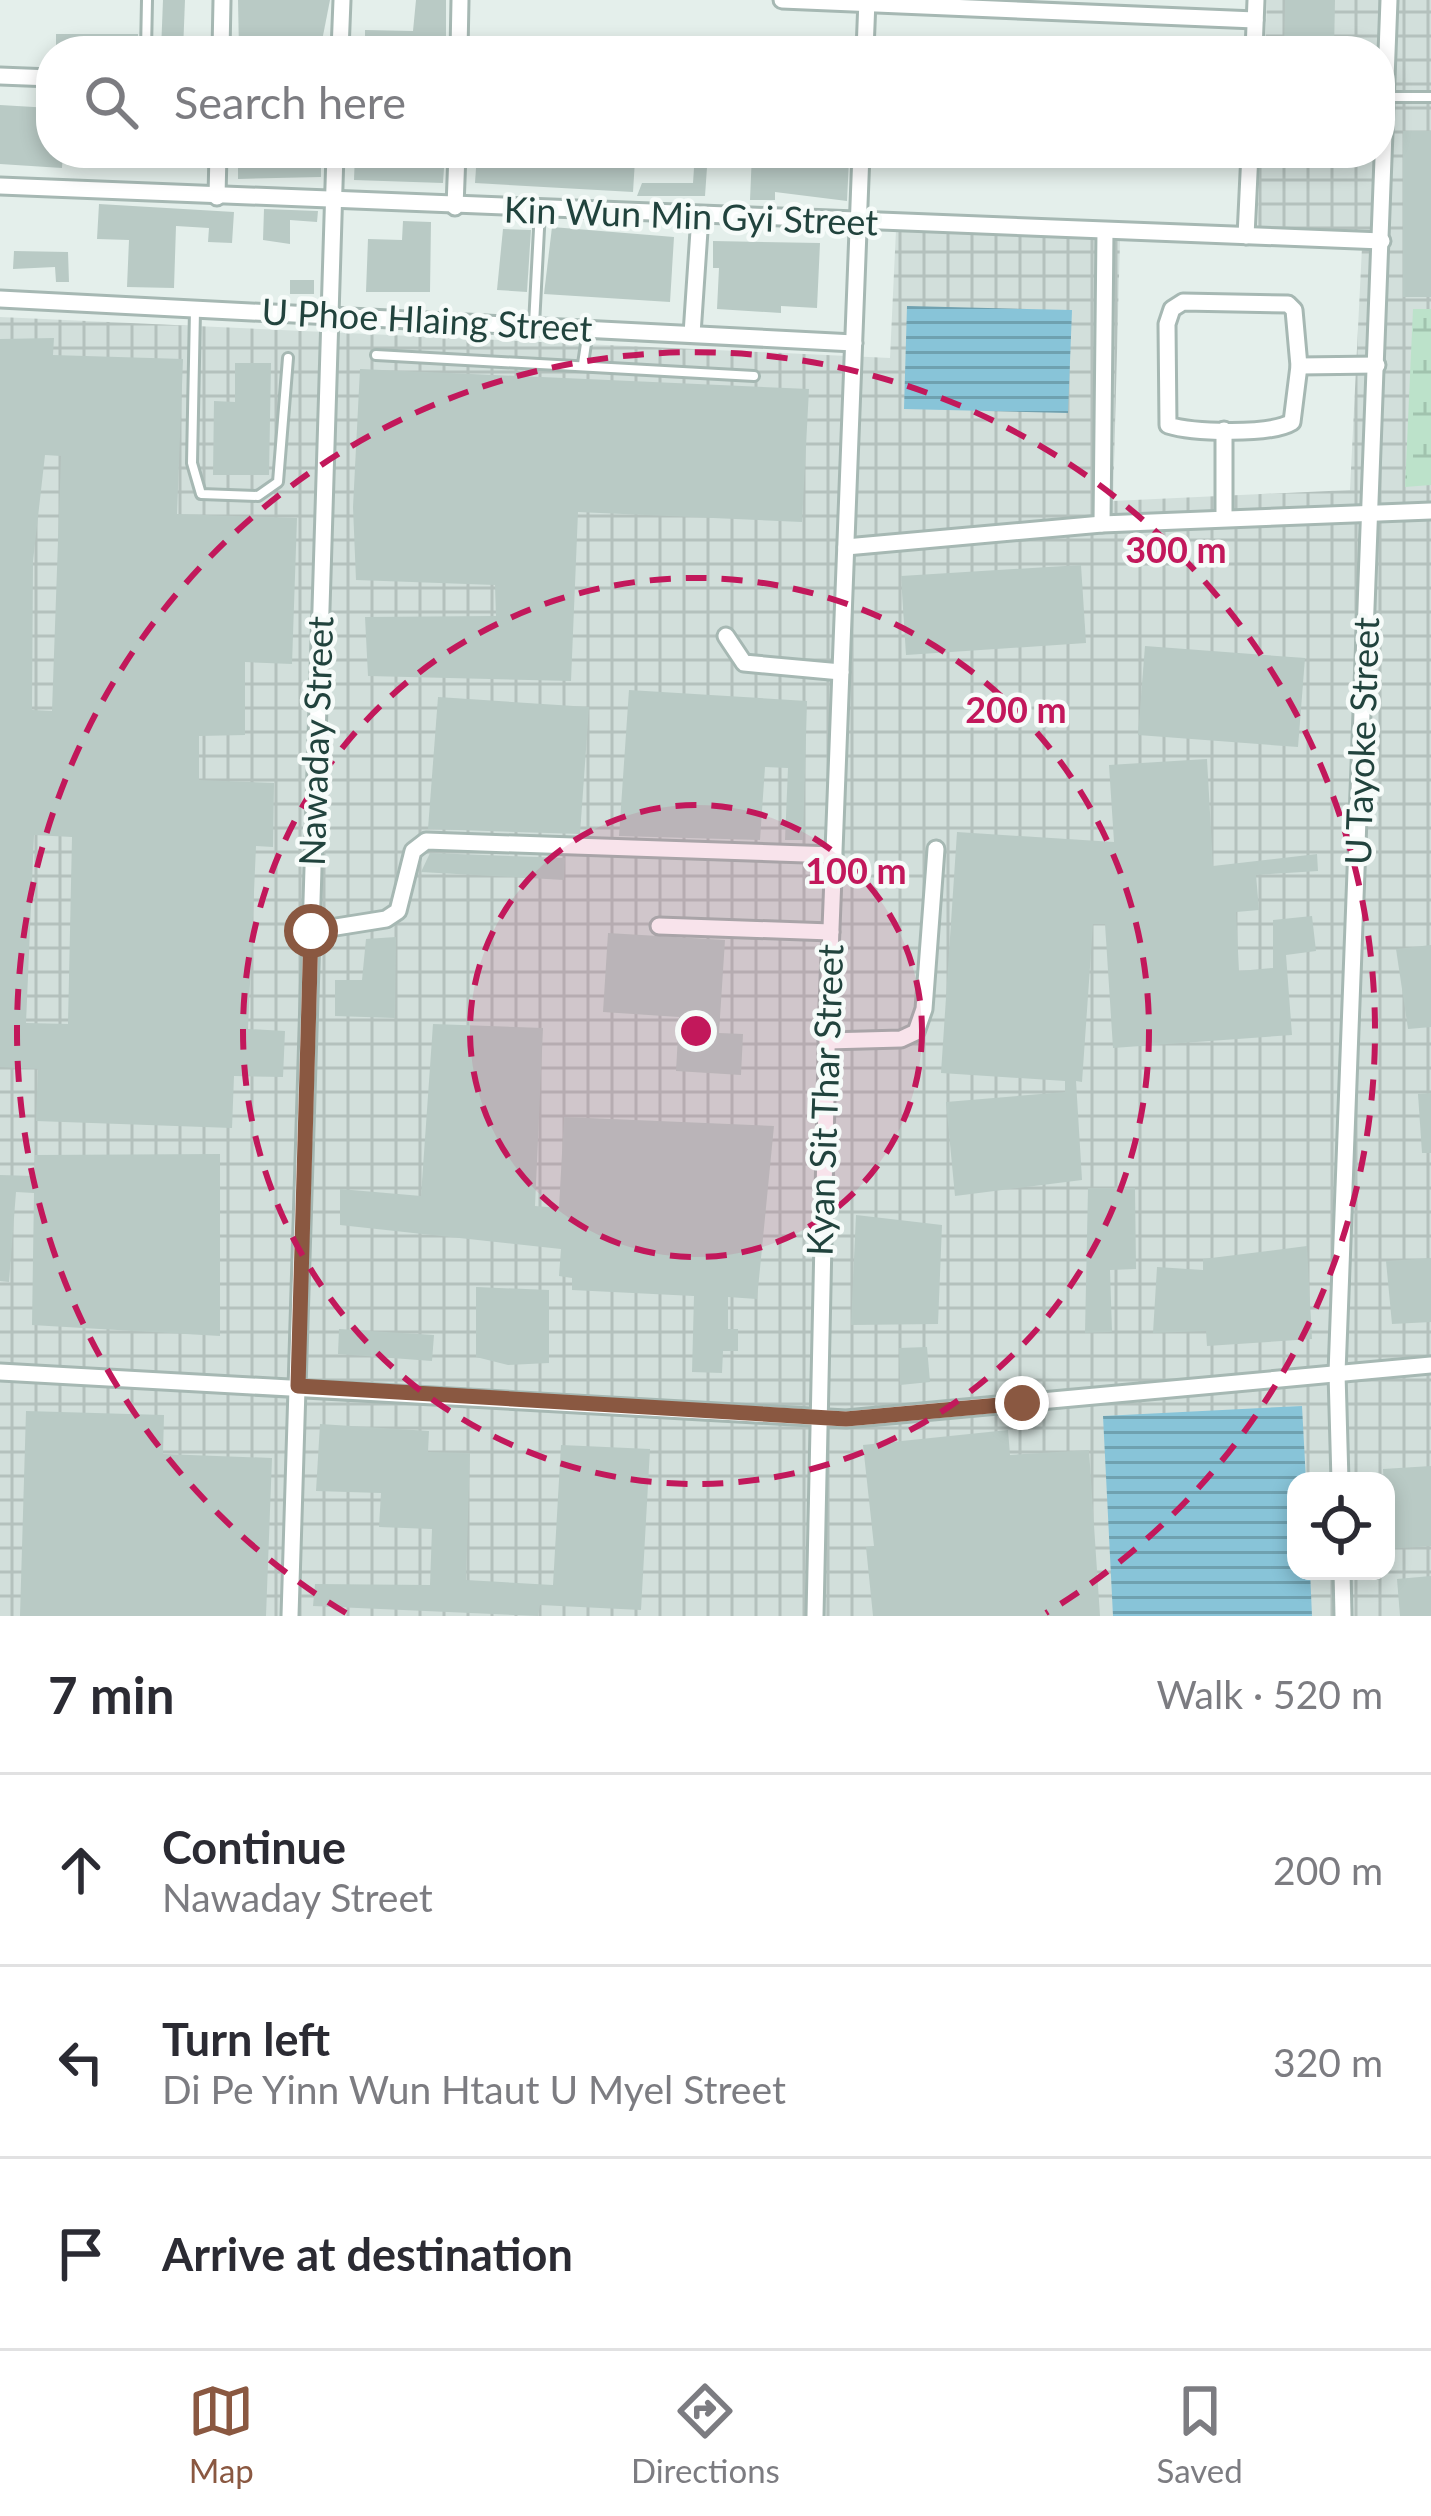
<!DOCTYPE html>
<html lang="en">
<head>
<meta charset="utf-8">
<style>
	:root { --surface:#fff; --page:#f7f7f7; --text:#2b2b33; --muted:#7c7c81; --line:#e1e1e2; --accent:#8a5841 }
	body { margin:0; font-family:Lato,sans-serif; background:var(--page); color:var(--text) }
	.controls { position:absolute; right:36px; bottom:36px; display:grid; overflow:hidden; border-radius:24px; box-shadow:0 6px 18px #0003 }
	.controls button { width:108px; height:108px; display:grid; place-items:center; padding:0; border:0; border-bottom:3px solid var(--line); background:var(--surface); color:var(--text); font:60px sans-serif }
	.stop { position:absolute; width:36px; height:36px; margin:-27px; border:9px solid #8a5841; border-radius:50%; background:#fff }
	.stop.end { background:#8a5841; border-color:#fff; box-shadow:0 3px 12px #0008 }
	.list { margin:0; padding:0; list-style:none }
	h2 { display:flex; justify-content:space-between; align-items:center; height:156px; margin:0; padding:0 48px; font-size:51px }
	h2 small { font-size:39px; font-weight:400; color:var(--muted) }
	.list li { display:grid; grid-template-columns:78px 1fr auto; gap:36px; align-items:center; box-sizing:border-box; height:192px; padding:0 48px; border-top:3px solid var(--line) }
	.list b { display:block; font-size:45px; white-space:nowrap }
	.list p { margin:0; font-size:39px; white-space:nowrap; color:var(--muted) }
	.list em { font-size:39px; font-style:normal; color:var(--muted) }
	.icon { flex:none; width:66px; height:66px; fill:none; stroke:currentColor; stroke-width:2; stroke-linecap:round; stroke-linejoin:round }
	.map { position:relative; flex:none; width:1431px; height:1616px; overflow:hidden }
	.search { position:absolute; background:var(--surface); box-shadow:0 6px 18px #0003; left:36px; right:36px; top:36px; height:132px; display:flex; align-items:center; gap:30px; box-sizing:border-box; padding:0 42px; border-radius:48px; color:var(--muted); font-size:45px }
	.sheet { height:732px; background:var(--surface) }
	nav { display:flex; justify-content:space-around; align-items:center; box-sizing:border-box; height:168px; border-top:3px solid var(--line); background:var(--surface); font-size:33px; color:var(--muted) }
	nav a { display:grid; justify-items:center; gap:6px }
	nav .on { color:var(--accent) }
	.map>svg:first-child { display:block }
</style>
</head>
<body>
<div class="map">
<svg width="1431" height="1616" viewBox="0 0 1431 1616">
	<defs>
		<pattern id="industrial-grid" width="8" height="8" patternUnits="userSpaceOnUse" patternTransform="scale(3)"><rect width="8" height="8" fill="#d2dfdb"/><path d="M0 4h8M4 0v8" fill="none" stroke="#b4c1bd"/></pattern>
		<pattern id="wetland-marsh" width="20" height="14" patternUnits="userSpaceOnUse" patternTransform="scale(3)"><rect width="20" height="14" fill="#bce2ca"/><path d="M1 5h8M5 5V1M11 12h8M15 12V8" fill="none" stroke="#a1c3ae"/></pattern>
		<pattern id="water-rules" width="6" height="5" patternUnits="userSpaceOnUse" patternTransform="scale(3)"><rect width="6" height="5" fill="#88c4d8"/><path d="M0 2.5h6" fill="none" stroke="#6fa1b0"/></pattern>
	</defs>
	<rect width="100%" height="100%" fill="#e4efeb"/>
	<path fill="url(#industrial-grid)" fill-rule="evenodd" d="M1267,0h164v1616h-1431v-1299l890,41 6,-128 224,11 -7,260 237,-11 12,-243 -105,-5 3,-89h120v-102h-115zM1296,1481h90v90h-90z"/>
	<path fill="url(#wetland-marsh)" d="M1413,309h18v176l-26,2z"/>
	<g fill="url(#water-rules)">
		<path d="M907,306l165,4 -4,103 -164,-4z"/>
		<path d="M1302,1406l4,75h-10v90h14l2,45h-199l-10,-200z"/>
	</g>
	<g fill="#b9cac5" fill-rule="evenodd">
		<path d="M163,0h22l-2,51h-22z"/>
		<path d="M238,0h92l-10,51h-81z"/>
		<path d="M416,0h30v51l-81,-8v-13l48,1z"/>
		<path d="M1285,0h50l-1,51h-50z"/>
		<rect x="56" y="34" width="82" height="17"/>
		<path d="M0,105l51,3v45h12l-1,15 -62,-4z"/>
		<rect x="1403" y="131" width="28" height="166"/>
		<path d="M238,153h83v24l-83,2z"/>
		<path d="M355,153h90l-2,30 -89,-3z"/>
		<path d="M477,153h109l49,7 -2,32 -158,-9z"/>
		<path d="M695,153h13l-3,43h-68l5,-13h51z"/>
		<path d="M752,153l97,7 -2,41 -72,-9v8h-25z"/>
		<path d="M99,204l135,8 -2,31 -24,-1 1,-14 -33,-2 -2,62 -47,-1 2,-47 -32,-1z"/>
		<path d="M264,209l54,2 -1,11 -27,-2v24l-27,-4z"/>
		<path d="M403,221l28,1 -1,70h-64l2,-53 34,1z"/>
		<path d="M552,227l122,10 -4,65 -126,-8z"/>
		<path d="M503,229l28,1 -4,62 -30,-2z"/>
		<path d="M713,241l107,2 -3,65 -36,-2v7l-64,-4 2,-41h-6z"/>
		<path d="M14,251l54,1 1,30h-13l-1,-15 -42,2z"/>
		<rect x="290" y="280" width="24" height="14"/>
		<path d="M54,338l-1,17 130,4 -6,155 120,4 -5,146 -47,-2v73l-46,1v44l75,3 -1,64 -17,-1 -8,183 37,2 -2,46 -49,-1 -2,52 -196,-7 2,-52 -38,-2v-728zM45,455l16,1 -9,255 -20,-1 1,-149zM34,835l38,2 -4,187 -42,-1z"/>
		<path d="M235,363h36l-2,112h-56l1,-74 21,1z"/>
		<path d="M360,369l449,20 -7,133 -224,-10 -7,169 -203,-5 -3,-59 131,-1 -1,-31 -139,-5 -3,-73z"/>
		<path d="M1081,565l5,78 -180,12 -5,-79z"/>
		<path d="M1145,646l160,12 -7,89 -160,-12z"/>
		<path d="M629,690l178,11 -4,139h-18l3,-72 -23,-1 -5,73 -141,-4z"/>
		<path d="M438,697l151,10 -9,127 -152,-5z"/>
		<path d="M1207,759l6,107 104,-12 1,17 -62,4 3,35 -23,2 3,59 34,-3v-48l39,-4 4,35 -30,4 6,80 -179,13 -8,-124h-12l-11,158 -6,-1 6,99 -127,16 -9,-94 119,-10v-11l-124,-8 16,-241 157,10 -5,-77z"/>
		<path d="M430,853l135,5 -1,22 -143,-8z"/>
		<path d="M608,933l117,7 -6,93 24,1 -2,41 -65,-4 3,-54 -76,-5z"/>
		<path d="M396,937l-1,81 -60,-2v-36h27l4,-41z"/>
		<path d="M1431,945v82l-23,2 -12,-80z"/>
		<path d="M433,1024l110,4 -8,178 24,2 5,-91 210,9 -17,173 -29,-2v32h10v22h-15l-1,22 -30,-1 2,-76 -122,-6v-12l-13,-2 2,-27 -221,-24v-36l81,7z"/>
		<path d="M1431,1093v60h-9l-4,-59z"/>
		<path d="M220,1154v182l-188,-11 2,-132 -18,-1 -7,90 -9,-1v-106l34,1 1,-21z"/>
		<path d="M1088,1188h47l1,81 -26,1 2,62 -27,1z"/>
		<path d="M856,1215l86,10 -4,99 -87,1z"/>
		<path d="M1307,1246l5,93 -105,7 -1,-15 -53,2 4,-66 46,3v-11z"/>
		<path d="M1431,1258v64l-39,2 -6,-63z"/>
		<path d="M476,1287l73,3v73l-41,2 -32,-8z"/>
		<path d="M339,1329l95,6 -2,26 -94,-7z"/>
		<path d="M927,1347l3,35 -30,3 -1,-37z"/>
		<path d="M26,1411l138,4 -1,39 109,4 -6,158h-246z"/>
		<path d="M320,1424l109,7 -1,21 42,1 -4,127 87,5 8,-140 89,4 -9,161 -101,-5 -2,11 -225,-10 2,-22 115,1 2,-56 -53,-2 2,-34 -65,-2z"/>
		<path d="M1008,1430l2,25 79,-5 11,166h-227l-7,-69 8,-1 -11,-101z"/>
		<path d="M1431,1466v80l-43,3 -5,-80z"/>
		<path d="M1431,1576v40h-31l-3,-37z"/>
	</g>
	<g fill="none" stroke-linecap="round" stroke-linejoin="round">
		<g stroke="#a6b8b3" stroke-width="14">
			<g id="service">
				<path d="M146,51l1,-51"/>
				<path d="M1387,97h44"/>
				<path d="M195,310l-3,153 9,31 57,2 20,-14 10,-124"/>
				<path d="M534,325l6,-115"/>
				<path d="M376,355l378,21"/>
				<path d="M583,364l5,-34"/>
			</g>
		</g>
		<g stroke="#a6b8b3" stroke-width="21">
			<g id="minor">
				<path d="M782,0l473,20"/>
				<path d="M221,51l1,-51"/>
				<path d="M340,51l2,-51"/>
				<path d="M459,51l1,-51"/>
				<path d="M865,51l2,-51"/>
				<path d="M1254,51l2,-51"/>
				<path d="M0,76l51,2"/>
				<path d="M0,186l1382,55"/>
				<path d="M217,197l1,-44"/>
				<path d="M455,207l2,-54"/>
				<path d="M1246,236l4,-83"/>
				<path d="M0,299l854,44"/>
				<path d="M1183,302l105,2 6,6 5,56 -7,56c-21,13 -99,11 -124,3l-1,-101 5,-15z"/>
				<path d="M692,334l8,-118"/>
				<path d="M1299,366l78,-1"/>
				<path d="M1224,516v-86"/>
				<path d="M1102,524l3,-293"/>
				<path d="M846,547l256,-23 329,-13"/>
				<path d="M726,636l18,27 97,9"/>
				<path d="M659,926l172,6"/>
				<path d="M311,931l75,-12 12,-8 15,-60 13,-10 408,14"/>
				<path d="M827,1041l74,-2 15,-7 8,-23 12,-160"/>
				<path d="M0,1372l846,47 585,-54"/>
				<path d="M1340,1481l-3,-108 52,-1373"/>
				<path d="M1342,1571l1,45"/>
				<path d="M290,1616l45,-1463"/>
				<path d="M815,1616l13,-610 33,-853"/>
			</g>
		</g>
		<use href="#service" stroke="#fff" stroke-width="8"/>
		<use href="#minor" stroke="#fff" stroke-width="15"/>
	</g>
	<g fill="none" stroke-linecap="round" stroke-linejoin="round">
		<path stroke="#8a5841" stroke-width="15" d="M311,931l-13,455 548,33 176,-16"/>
	</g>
	<circle cx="696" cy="1031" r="226" fill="#c2185b" fill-opacity=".12"/>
	<g fill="none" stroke="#c2185b" stroke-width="6" stroke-dasharray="21 15">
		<circle cx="696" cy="1031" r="226"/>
		<circle cx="696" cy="1031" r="453"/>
		<path d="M346 1613A679 679 0 1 1 1046 1613"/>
	</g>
	<g text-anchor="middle" stroke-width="9" stroke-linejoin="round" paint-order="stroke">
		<g font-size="36" fill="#21433d" stroke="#f6fbf9">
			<text transform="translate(691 216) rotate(2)" y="13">Kin Wun Min Gyi Street</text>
			<text transform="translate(427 320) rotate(3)" y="13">U Phoe Hlaing Street</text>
			<text transform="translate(316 741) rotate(-88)" y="13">Nawaday Street</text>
			<text transform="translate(1362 741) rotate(-88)" y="13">U Tayoke Street</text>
			<text transform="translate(825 1100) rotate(-88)" y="13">Kyan Sit Thar Street</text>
		</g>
	</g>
	<circle cx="696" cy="1031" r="18" fill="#c2185b" stroke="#f6fbf9" stroke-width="6"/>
	<g font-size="36" text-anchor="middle" font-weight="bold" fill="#c2185b" stroke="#f6fbf9" stroke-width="9" stroke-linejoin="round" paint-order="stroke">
		<text x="1176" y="563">300 m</text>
		<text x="1016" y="723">200 m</text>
		<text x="856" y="884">100 m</text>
	</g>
</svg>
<div class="controls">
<button><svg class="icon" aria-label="locate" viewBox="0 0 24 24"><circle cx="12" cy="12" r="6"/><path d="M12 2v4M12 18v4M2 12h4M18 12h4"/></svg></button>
</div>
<div class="stop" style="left:311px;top:931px"></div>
<div class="stop end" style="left:1022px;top:1403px"></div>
<div class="search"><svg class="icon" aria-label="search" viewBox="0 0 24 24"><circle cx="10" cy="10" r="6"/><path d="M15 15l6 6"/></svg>Search here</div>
</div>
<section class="sheet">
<h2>7 min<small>Walk · 520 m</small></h2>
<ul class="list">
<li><svg class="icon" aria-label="ahead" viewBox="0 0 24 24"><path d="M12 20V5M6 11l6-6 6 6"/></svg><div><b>Continue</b><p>Nawaday Street</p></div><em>200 m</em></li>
<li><svg class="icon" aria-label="left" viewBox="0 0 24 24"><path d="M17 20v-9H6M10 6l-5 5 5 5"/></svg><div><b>Turn left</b><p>Di Pe Yinn Wun Htaut U Myel Street</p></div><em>320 m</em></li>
<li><svg class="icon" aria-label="arrive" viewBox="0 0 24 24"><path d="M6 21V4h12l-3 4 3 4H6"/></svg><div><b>Arrive at destination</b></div></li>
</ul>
</section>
<nav>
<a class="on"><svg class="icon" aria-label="map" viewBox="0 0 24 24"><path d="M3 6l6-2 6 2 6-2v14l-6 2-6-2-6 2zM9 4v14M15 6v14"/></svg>Map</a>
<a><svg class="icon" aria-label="directions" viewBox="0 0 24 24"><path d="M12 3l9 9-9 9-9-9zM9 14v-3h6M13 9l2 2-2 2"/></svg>Directions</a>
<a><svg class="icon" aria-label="saved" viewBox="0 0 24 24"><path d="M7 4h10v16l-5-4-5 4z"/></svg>Saved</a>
</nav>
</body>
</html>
